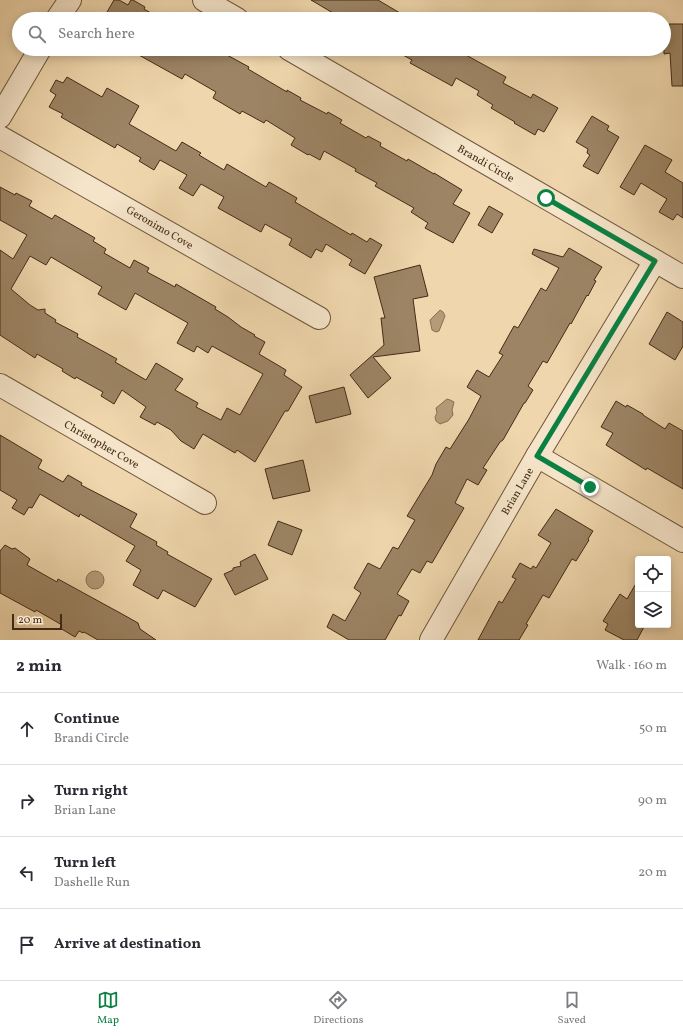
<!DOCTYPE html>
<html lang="en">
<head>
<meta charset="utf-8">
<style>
	:root { --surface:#fff; --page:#f7f7f7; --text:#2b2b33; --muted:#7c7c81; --line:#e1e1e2; --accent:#0b8043 }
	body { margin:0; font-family:Vollkorn,serif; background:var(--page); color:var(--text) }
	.controls { position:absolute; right:12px; bottom:12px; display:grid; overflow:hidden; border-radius:4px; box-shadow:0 2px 10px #0003 }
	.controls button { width:36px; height:36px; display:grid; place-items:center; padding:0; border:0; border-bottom:1px solid var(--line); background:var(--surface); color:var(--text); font:20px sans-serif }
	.scale { position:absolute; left:12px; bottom:10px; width:50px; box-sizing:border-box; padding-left:4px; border:2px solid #432c16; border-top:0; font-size:11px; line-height:14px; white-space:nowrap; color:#432c16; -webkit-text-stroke:3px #f5e4c9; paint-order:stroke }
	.stop { position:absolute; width:12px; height:12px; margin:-9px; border:3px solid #0b8043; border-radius:50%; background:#fff }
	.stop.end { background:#0b8043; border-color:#fff; box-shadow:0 1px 4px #0008 }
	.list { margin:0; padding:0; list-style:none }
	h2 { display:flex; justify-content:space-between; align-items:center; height:52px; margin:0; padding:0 16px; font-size:17px }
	h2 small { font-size:13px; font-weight:400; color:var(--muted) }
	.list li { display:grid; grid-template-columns:26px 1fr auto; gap:12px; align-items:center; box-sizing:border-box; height:72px; padding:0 16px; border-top:1px solid var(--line) }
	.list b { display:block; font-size:15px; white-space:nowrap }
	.list p { margin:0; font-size:13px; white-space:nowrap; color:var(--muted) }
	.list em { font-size:13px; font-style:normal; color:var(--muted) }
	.icon { flex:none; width:22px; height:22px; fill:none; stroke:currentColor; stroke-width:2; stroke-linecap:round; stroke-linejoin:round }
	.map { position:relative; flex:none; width:683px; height:640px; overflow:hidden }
	.search { position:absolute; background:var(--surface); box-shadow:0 2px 10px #0003; left:12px; right:12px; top:12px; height:44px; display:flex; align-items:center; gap:10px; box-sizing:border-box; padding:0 14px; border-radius:22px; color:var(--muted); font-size:15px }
	.sheet { height:340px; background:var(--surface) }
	nav { display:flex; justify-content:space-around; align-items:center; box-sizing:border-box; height:56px; border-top:1px solid var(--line); background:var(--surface); font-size:11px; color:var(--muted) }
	nav a { display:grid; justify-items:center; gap:2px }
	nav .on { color:var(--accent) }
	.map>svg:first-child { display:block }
</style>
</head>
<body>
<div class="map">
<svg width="683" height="640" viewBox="0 0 683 640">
	<rect width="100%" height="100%" fill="#efd6ac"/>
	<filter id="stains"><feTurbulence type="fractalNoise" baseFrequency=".005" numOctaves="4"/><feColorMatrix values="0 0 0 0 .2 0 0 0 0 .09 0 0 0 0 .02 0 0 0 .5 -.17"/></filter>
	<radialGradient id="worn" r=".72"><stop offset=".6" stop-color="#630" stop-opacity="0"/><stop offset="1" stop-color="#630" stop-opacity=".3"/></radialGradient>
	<g fill="#b59c79" stroke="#876f51">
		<path d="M440,310l3,2 2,4 -6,15 -3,1 -4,-2 -2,-10z"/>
		<path d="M447,399l3,1 4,2 -2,8 1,5 -5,6 -8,3 -4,-3 -1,-4 2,-4 -1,-5z"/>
		<circle cx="95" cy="580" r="9"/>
	</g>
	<g fill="#9c8464" stroke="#432c16" fill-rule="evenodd">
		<path d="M114,0h5l9,5 3,-5h2l12,7 -1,2 17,10h-58z"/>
		<path d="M311,0h67l32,19h-80l3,-6z"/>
		<path d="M669,24h14v62h-11l-2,-33 -6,1v-20h6z"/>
		<path d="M128,49h88l33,18 -1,2 39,23v-2l14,8 -1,2 27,14 1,-2 14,8 -2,3 26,15 2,-2 13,7 -1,3 27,15 1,-2 26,15v-1l28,17 -9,14 17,9 -17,30 -28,-15 3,-5 -17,-11 3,-4 -39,-22 2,-3 -22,-12 1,-2 -32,-18 -4,9 -11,-6 -1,1 -17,-10 4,-7 -29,-18 -2,3 -22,-12 -2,3 -27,-16 3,-6 -31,-18 -3,5z"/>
		<path d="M392,49h63l51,28 -3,6 28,15 2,-4 25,14 -14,24 -6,-3 -3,6 -21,-12 1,-1 -24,-14 2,-3 -16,-10 2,-4 -23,-13 -4,8 -42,-23 2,-3z"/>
		<path d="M67,77l35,20 5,-9 32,18 -10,18 47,27 6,-9 19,11 -2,2 25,15 3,-6 39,23 3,-5 28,16 -2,4 56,33 1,-2 15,9 3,-4 12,7 -17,29 -16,-9 3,-5 -26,-16 -4,8 -6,-3 -5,9 -22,-13 3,-6 -27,-15 -4,8 -43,-24 6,-11 -23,-13 -8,12 -14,-8 8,-13 -27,-15 -6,10 -15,-9 2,-3 -24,-14 -2,4 -54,-31 2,-3 -14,-7 7,-12 -6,-4 6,-11 7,3z"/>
		<path d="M592,116l17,10 -2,4 12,7 -21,37 -15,-8 7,-11 -3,-2 1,-4 -12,-7z"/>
		<path d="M645,145l27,15 -7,12 18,11v35l-6,-4 -4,6 -14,-8 8,-13 -26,-16 -7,12 -14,-8z"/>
		<path d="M0,187l15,8 1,-2 16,8 -3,5 23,13 3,-4 40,23 -2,3 13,8 -2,4 26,15 4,-8 15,8 -2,4 28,15 1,-3 40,23 -1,2 13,8 13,10 14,8 -1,1 11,6 -6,12 27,16 -2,5 18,12 -14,24h-3l-30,51 -18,-12 -2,3 -32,-19 -9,15 -13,-8 -10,-11 -14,-8 -2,3 -15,-8 6,-10 -24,-17 -8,14 -13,-8 2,-4 -27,-15 -1,2 -13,-8 1,-2 -26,-15 -2,4 -35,-23v-85l13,9 14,-24 -27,-15zM30,256l16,9 5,-8 51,30 -4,7 28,16 9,-17 53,30 -11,20 17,9 3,-6 11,7 4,-7 51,28 -23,41 -13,-7 -6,12 -25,-13 2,-4 -23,-13 8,-11 -27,-16 -10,17 -31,-18 2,-3 -40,-22 1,-3 -23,-12 1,-2 -11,-7v-4l-7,1 -8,-5 -19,-16z"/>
		<path d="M489,206l14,8 -11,19 -14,-8z"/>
		<path d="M569,248l33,19 -8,13 2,1 -8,15 -1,-1 -16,29 -1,-1 -8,14 -15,26 -4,-2 -15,25 5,4 -8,13h-1l-21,37 -3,2 -17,26 4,2 -9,15 -11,-6 -12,24 9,5 -32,55 -5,-2 -7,12 -8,-4 -15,25 12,7 -8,15 -2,-1 -14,25h-36l-22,-13 6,-13 12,7 16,-28 -7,-5 14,-25 12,6 13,-22 5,2 17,-29 -8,-4 25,-41 4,-11 10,-17 4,2 19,-30 12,-23 -14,-9 10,-17 12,7 14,-22 -4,-2 15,-27 4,2 23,-40 5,3 13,-23 -27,-14 2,-5 29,8z"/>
		<path d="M420,265l8,31 -15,3 7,52 -47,6 18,21 -23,20 -18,-23 34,-30 -3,-27h4l-11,-41z"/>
		<path d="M667,312l16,10v24l-8,14 -26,-16z"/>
		<path d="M344,387l7,27 -35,9 -7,-27z"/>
		<path d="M616,401l10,6 1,-2 16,9v1l22,14 4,-6 14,8v58l-36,-21 -1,2 -40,-25 7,-12 -12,-6z"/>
		<path d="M0,435l42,25 -4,8 25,14 5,-7 14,8 -1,2 56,29 -7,13 27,15 -1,3 12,7 -1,2 45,25 -17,28 -32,-17 -5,9 -25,-14 8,-15 -15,-9 9,-15 -55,-32 -1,3 -39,-23 -8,14 -3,-1 -5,8 -12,-7 5,-8 -17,-10z"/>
		<path d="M303,460l7,31 -37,8 -8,-30z"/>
		<path d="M556,509l37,22 -5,8 1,1 -13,21 -4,-2 -23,39 -6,-3 -17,29 2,1 -9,15h-41l21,-39 3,2 14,-24 -4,-2 8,-14 11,6 2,-3 3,2 15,-25 -13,-8z"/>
		<path d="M278,521l24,9 -10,25 -24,-10z"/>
		<path d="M5,545l7,4 3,-1 15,11 -3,6 30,17 1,-3 64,35 16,9 2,6 16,11h-58l-14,-8 -1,1 -4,-2 -4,6 -15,-9 2,-3 -26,-15 -1,2 -35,-19v-42z"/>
		<path d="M255,554l13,25 -33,16 -11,-21 9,-4v-2l8,-2 -1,-4z"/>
		<path d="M638,580v45h7l-8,15h-13l-19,-10 3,-6 -5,-3 17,-27 7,5z"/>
	</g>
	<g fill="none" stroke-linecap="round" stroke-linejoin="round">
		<g stroke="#6e563c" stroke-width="24">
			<g id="minor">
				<path d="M204,0l33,19"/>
				<path d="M57,19l13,-19"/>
				<path d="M289,49l394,228"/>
				<path d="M0,117l40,-68"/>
				<path d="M0,137l319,181"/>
				<path d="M0,385l205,118"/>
				<path d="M537,456l146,85"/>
				<path d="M431,640l106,-184 118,-195"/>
			</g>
		</g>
		<use href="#minor" stroke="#f5e4c9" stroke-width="22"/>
	</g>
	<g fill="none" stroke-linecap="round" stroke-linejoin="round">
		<path stroke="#0b8043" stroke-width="5" d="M546,198l109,63 -118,195 53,31"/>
	</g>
	<g text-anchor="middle" stroke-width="3" stroke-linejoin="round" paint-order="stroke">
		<g font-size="11" fill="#432c16" stroke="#f5e4c9">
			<text transform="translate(486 163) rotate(30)" y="4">Brandi Circle</text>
			<text transform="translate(160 227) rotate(30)" y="4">Geronimo Cove</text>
			<text transform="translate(102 444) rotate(30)" y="4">Christopher Cove</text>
			<text transform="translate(517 491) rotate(-60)" y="4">Brian Lane</text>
		</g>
	</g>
	<rect width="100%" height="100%" filter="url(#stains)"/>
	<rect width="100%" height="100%" fill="url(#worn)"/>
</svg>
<div class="controls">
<button><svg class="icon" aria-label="locate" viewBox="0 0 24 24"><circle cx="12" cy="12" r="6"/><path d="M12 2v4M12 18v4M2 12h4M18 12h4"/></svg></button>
<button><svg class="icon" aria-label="layers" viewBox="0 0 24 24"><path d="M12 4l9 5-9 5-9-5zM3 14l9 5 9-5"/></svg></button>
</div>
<div class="scale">20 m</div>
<div class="stop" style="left:546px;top:198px"></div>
<div class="stop end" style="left:590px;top:487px"></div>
<div class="search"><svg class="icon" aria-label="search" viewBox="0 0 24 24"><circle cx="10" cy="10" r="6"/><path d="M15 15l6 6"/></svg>Search here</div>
</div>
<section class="sheet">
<h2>2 min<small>Walk · 160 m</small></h2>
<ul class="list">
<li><svg class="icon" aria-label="ahead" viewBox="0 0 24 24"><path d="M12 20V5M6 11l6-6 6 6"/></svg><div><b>Continue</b><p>Brandi Circle</p></div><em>50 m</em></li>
<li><svg class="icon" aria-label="right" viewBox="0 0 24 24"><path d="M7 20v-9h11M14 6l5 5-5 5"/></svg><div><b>Turn right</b><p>Brian Lane</p></div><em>90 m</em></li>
<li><svg class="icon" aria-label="left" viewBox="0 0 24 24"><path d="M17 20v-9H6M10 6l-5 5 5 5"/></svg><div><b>Turn left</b><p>Dashelle Run</p></div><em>20 m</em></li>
<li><svg class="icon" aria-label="arrive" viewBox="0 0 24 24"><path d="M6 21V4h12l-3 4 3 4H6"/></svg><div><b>Arrive at destination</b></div></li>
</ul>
</section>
<nav>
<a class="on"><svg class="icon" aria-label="map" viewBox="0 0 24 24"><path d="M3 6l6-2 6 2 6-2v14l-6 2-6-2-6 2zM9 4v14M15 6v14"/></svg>Map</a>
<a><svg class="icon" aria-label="directions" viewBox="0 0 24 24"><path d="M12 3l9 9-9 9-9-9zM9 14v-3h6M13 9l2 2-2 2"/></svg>Directions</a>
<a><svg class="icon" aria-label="saved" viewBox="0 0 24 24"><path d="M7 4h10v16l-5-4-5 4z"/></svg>Saved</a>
</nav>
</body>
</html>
